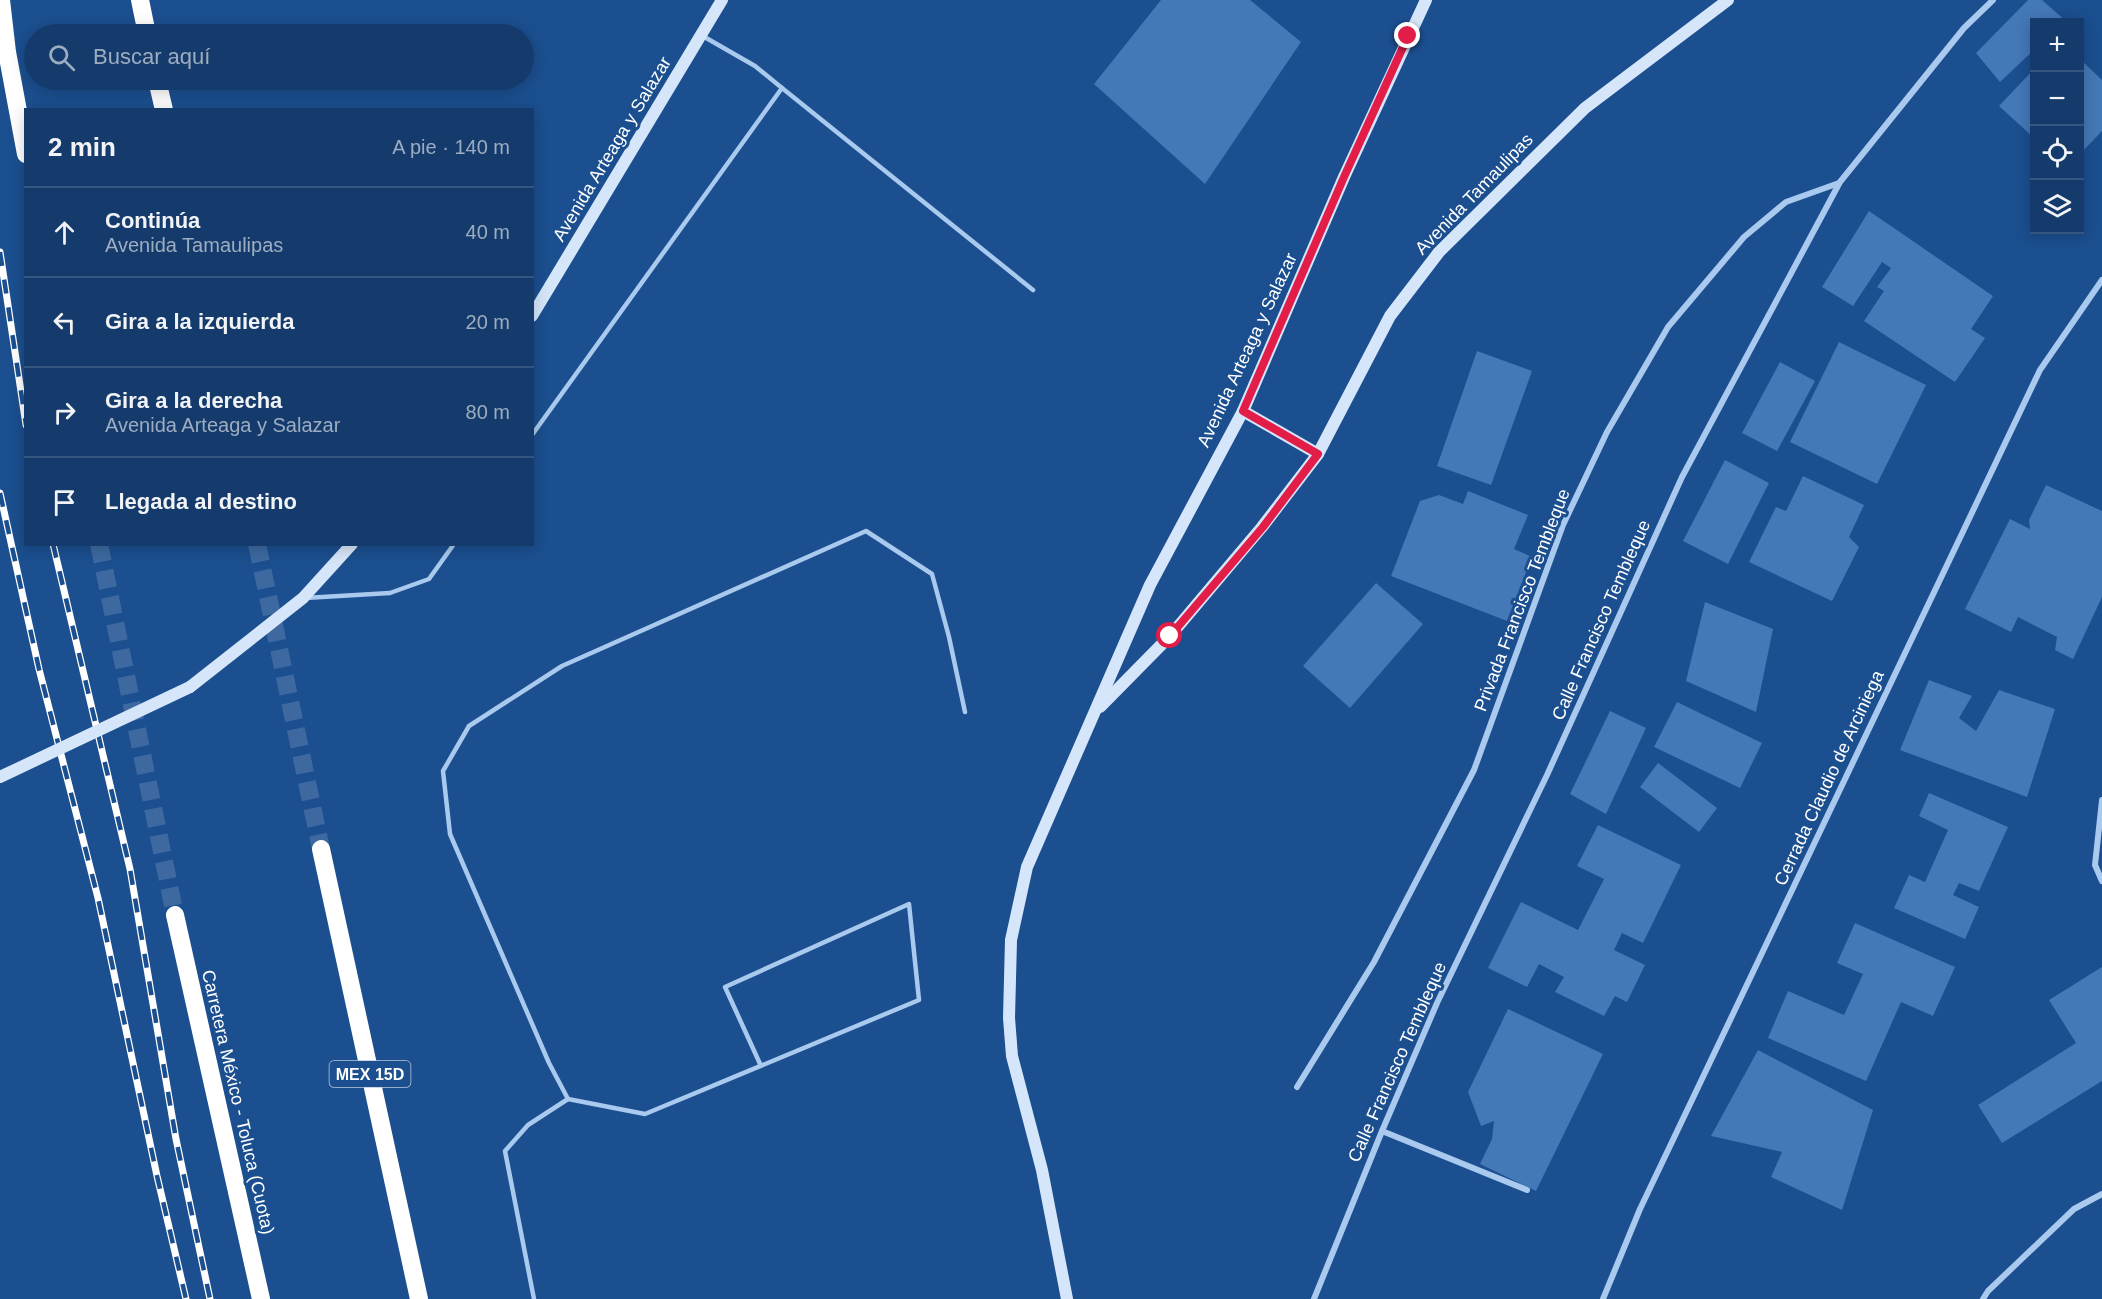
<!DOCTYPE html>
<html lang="es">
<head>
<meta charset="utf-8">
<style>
	:root { --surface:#143b6b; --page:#214673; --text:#f1f3f6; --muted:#9dadc1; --line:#33557e }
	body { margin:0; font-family:Arial,sans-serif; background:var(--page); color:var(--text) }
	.controls { position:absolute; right:18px; top:18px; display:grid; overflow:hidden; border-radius:0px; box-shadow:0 3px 15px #0003 }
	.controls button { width:54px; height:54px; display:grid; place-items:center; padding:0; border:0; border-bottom:2px solid var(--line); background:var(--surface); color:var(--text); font:30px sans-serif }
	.stop { position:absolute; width:18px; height:18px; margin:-14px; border:4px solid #e11d48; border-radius:50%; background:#fff }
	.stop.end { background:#e11d48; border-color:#fff; box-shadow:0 2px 6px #0008 }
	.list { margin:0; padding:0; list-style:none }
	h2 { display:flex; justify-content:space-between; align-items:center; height:78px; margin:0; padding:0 24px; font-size:26px }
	h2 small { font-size:20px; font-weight:400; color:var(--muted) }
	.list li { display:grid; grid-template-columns:39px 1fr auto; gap:18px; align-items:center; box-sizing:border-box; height:90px; padding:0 24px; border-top:2px solid var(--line) }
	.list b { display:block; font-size:22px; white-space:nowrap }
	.list p { margin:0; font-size:20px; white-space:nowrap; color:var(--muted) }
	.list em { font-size:20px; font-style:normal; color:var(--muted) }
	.icon { flex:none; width:33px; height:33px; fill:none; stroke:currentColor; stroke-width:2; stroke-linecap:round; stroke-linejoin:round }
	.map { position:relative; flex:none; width:2102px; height:1299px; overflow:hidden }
	.search { position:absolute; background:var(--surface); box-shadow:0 3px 15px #0003; left:24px; top:24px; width:510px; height:66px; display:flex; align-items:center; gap:15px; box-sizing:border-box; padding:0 21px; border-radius:33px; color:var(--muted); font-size:22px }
	.panel { position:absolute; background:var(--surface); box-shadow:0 3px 15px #0003; left:24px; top:108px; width:510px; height:438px; border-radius:0px }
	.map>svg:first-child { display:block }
</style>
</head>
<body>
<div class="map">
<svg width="2102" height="1299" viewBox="0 0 2102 1299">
	<rect width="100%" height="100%" fill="#1b4f8f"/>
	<g fill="#4478b7">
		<path d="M1161,0h89l51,42 -96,142 -111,-100z"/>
		<path d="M2028,0h14l25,22h-33v28l-34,32 -24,-29z"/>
		<path d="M2080,59l22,21v51l-22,23z"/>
		<path d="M2034,69v69l-35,-32z"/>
		<path d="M1869,211l124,85 -22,33 14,9 -30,44 -91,-61 20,-30 -7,-4 14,-19 -9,-6 -29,44 -31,-19z"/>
		<path d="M1839,342l87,43 -49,99 -87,-42z"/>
		<path d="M1477,351l55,20 -41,114 -54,-19z"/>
		<path d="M1780,362l35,19 -38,70 -35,-18z"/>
		<path d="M1725,460l44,23 -41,81 -45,-23z"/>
		<path d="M1803,476l61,29 -15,32 10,10 -27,54 -83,-39 27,-55 10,4z"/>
		<path d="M2046,485l56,26v86l-29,62 -18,-9 2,-13 -39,-20 -7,15 -46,-23 45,-90 20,10 -1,-9z"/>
		<path d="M1468,491l60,24 -14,34 18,8 -25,64 -116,-45 29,-75 19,-6 24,9z"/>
		<path d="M1376,583l47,41 -73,84 -47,-42z"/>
		<path d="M1705,602l68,27 -17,83 -70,-31z"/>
		<path d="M1929,680l43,16 -13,22 17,13 23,-41 56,19 -28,88 -127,-47z"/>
		<path d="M1677,702l85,41 -22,45 -86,-41z"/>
		<path d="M1610,711l36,17 -40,86 -36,-20z"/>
		<path d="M1658,763l59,45 -18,24 -59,-45z"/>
		<path d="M1929,793l79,34 -29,64 -20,-8 -6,12 26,12 -14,32 -71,-31 15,-33 16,7 23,-52 -29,-14z"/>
		<path d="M1598,825l83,40 -38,78 -21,-10 -8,17 31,15 -18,37 -12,-6 -11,20 -49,-24 9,-15 -25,-13 -12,23 -39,-19 33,-66 57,28 26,-51 -27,-13z"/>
		<path d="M1855,923l100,44 -22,49 -32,-14 -35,79 -98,-43 20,-47 56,24 19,-41 -26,-11z"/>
		<path d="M2102,967v114l-100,62 -24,-38 98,-62 -27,-43z"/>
		<path d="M1508,1009l95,45 -67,137 -56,-27 12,-25 2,-18 -13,5 -13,-34z"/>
		<path d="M1758,1050l115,60 -31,100 -71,-33 11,-25 -71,-16z"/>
	</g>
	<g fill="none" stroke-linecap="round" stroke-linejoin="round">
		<g stroke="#3d69a0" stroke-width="18" stroke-dasharray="18 9" stroke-linecap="butt">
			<path d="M99,544l76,371"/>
			<path d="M257,544l64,305"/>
		</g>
		<g stroke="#a9c9ee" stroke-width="4.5">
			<path d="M782,88l251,202"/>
			<path d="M532,435l250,-347 -27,-22 -54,-31"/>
			<path d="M305,598l85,-5 39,-14 25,-35"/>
			<path d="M568,1099l-19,-36 -99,-229 -7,-63 26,-45 93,-60 304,-135 66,43 17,63 16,75"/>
			<path d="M534,1299l-29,-148 23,-26 40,-26 77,15 274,-114 -10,-96 -184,83 36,79"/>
		</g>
		<g stroke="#a9c9ee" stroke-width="6">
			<path d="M2102,800l-7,65 7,16"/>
			<path d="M1297,1087l77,-125 100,-192 89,-245 44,-93 61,-105 76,-90 42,-35 53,-19"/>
			<path d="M1382,1131l145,59"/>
			<path d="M1314,1299l68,-168 55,-128 110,-228 135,-298 158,-295 124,-154 29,-28"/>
			<path d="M1603,1299l37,-90 400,-839 62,-90"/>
			<path d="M1983,1299l5,-8 86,-82 28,-15"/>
		</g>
		<g stroke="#d6e6fa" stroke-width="12">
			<path d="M532,316l190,-316"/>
			<path d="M1243,411l75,43"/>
			<path d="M190,687l113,-89 49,-54"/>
			<path d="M1100,707l70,-71 92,-109 56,-73 72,-138 49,-64 146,-144 143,-108"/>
			<path d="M1067,1299l-25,-129 -30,-114 -3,-38 2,-78 16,-73 123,-282 93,-174 101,-234 82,-177"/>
		</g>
		<g stroke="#fff" stroke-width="18">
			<path d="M1,0l6,52 19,102"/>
			<path d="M140,0l7,34"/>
			<path d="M157,80l7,30"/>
			<path d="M321,849l98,450"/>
			<path d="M175,915l86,384"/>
		</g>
		<g stroke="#fff" stroke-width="7">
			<g id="rail">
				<path d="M0,252l26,173"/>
				<path d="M0,493l39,176 59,229 59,278 29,123"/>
				<path d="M53,544l77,325 46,270 34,160"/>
			</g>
		</g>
		<use href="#rail" stroke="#1b4f8f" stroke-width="4.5" stroke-dasharray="14" stroke-linecap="butt"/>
		<path stroke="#d6e6fa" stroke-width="12" d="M0,777l190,-90"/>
	</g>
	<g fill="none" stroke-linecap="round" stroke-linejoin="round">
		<path stroke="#e11d48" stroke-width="8" d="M1170,636l93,-109 55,-73 -75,-43 101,-234 64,-141"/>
	</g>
	<g text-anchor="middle" stroke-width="6" stroke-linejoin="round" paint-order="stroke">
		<rect fill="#1b4f8f" stroke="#bbcadd" stroke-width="1.5" x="329.5" y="1061" width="81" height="26" rx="4.5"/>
		<g font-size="16" font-weight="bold" fill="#fff">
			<text x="370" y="1080">MEX 15D</text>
		</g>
		<g font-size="18" fill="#fff" stroke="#1b4f8f">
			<text transform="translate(612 149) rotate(-59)" y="6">Avenida Arteaga y Salazar</text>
			<text transform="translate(1474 194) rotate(-46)" y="6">Avenida Tamaulipas</text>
			<text transform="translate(1247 350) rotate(-65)" y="6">Avenida Arteaga y Salazar</text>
			<text transform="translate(1522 600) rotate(-69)" y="6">Privada Francisco Tembleque</text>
			<text transform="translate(1601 620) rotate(-66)" y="6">Calle Francisco Tembleque</text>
			<text transform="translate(1829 778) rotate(-65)" y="6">Cerrada Claudio de Arciniega</text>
			<text transform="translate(1397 1062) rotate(-66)" y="6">Calle Francisco Tembleque</text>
			<text transform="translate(238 1102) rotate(77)" y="6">Carretera México - Toluca (Cuota)</text>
		</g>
	</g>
</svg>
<div class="controls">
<button>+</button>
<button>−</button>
<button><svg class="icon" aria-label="locate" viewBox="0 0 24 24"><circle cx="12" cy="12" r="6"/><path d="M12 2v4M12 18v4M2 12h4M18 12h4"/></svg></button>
<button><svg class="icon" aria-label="layers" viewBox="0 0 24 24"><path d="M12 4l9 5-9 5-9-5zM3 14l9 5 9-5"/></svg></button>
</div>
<div class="stop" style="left:1170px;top:636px"></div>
<div class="stop end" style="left:1408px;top:36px"></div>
<div class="search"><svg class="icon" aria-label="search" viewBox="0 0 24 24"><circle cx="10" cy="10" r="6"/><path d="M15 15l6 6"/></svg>Buscar aquí</div>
<section class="panel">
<h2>2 min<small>A pie · 140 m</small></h2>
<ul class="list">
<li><svg class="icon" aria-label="ahead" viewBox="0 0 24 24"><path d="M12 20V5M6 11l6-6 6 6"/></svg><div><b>Continúa</b><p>Avenida Tamaulipas</p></div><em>40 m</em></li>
<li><svg class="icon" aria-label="left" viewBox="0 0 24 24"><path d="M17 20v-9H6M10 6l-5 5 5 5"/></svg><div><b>Gira a la izquierda</b></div><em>20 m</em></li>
<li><svg class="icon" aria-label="right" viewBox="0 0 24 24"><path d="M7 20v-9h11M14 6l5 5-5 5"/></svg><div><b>Gira a la derecha</b><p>Avenida Arteaga y Salazar</p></div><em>80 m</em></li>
<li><svg class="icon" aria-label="arrive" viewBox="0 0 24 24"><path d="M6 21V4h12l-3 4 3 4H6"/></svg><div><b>Llegada al destino</b></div></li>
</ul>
</section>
</div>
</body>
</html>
